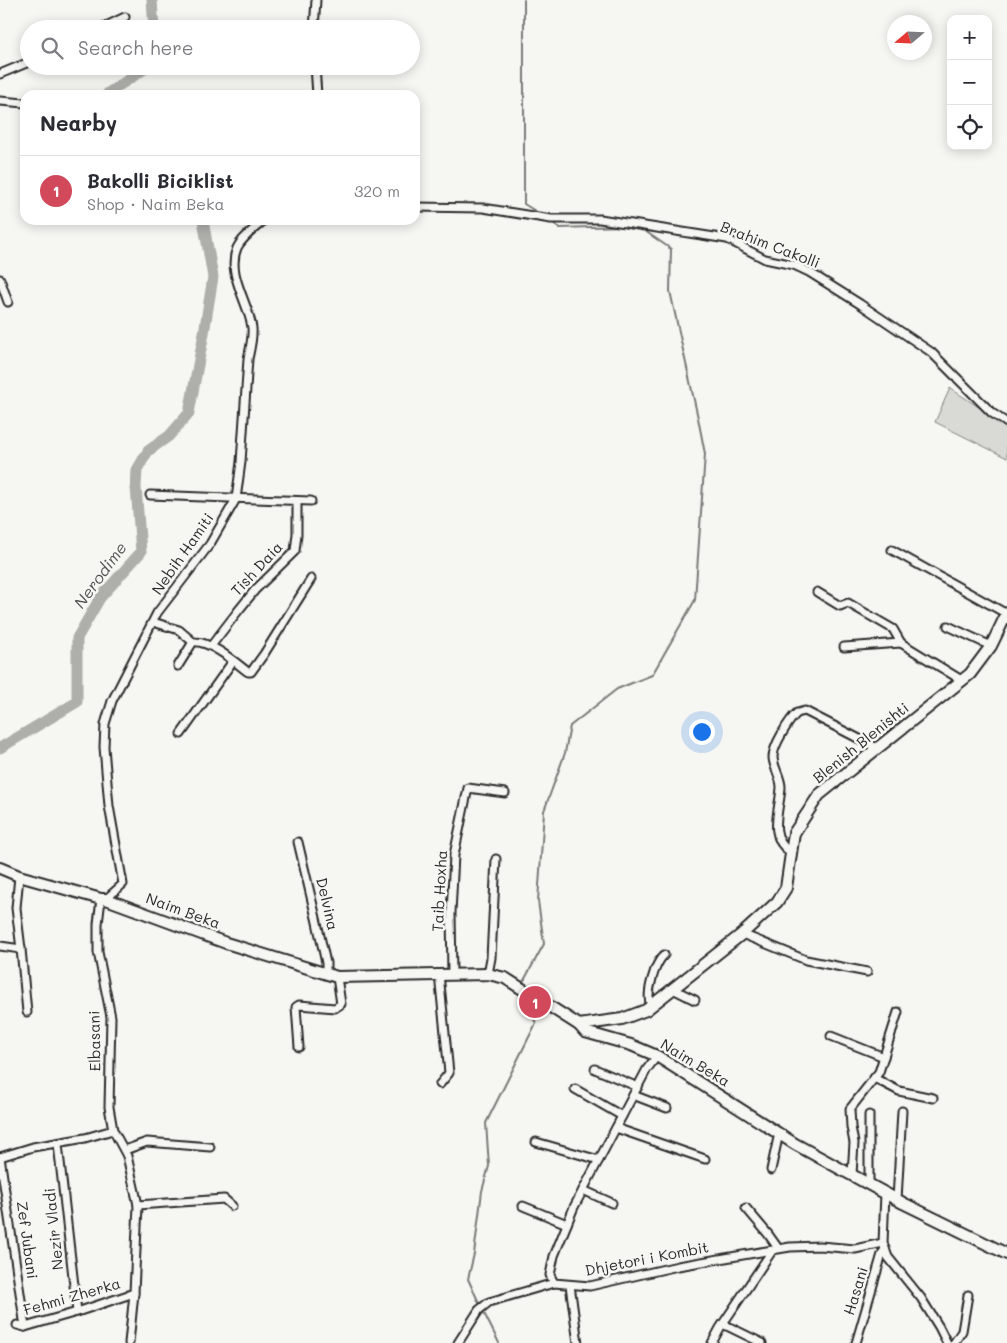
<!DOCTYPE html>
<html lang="en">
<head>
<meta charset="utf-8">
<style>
	:root { --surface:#fff; --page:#f7f7f7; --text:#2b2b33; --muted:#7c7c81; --line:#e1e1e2; --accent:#d1495b }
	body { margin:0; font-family:Mali,sans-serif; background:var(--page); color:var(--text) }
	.controls { position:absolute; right:15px; top:15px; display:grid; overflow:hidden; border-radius:10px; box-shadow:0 2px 12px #0003 }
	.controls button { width:45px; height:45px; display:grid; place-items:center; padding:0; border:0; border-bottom:1px solid var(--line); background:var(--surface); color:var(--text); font:25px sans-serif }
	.compass { position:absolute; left:887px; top:15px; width:45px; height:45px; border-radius:50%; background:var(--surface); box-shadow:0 2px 12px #0003; rotate:251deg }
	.you { position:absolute; left:701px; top:731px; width:18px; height:18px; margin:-12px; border:4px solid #fff; border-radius:50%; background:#1a73e8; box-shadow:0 0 0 8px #1a73e833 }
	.badge { display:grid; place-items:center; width:32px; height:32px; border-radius:50%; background:var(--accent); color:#fff; font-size:16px; font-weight:700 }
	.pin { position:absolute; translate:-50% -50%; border:2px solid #fff; box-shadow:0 1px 5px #0006 }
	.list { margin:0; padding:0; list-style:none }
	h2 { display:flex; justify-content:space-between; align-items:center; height:65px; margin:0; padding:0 20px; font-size:21px }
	h2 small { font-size:16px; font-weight:400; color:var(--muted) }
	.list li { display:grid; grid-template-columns:32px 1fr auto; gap:15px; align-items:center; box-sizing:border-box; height:70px; padding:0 20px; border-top:1px solid var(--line) }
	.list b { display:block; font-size:19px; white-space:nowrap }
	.list p { margin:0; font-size:16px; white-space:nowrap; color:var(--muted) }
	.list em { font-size:16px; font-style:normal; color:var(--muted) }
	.icon { flex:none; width:28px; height:28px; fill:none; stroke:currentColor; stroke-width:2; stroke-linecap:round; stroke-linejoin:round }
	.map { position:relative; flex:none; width:1007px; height:1343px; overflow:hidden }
	.search { position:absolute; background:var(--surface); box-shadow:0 2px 12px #0003; left:20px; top:20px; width:400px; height:55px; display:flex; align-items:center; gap:12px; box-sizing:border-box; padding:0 18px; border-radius:28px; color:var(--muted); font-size:19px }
	.panel { position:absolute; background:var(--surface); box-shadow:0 2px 12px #0003; left:20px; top:90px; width:400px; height:135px; border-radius:15px }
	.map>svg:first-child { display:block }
</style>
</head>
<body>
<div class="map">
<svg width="1007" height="1343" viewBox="0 0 1007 1343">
	<rect width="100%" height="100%" fill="#f6f6f2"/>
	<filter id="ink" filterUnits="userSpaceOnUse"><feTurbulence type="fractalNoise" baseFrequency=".02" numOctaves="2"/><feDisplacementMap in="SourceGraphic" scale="10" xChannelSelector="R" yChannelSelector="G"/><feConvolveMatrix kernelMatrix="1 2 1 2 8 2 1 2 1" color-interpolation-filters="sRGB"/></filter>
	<g filter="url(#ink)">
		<path fill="#d9d9d5" stroke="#828280" d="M950,388l57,38v32l-72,-36z"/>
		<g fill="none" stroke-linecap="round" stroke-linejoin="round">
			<g stroke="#7a7a78" stroke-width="2">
				<path d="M524,0v204l16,10"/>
				<path d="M550,221l10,7 63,-2"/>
				<path d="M522,984l22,-40 -6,-43 6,-90 21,-58 5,-27 47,-37 35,-14 43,-75 10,-146 -7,-36 -28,-127 1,-42 -29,-20"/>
				<path d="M480,1305l-12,-26 6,-25 8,-63 7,-25 -3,-43 50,-100 -16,-30"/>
				<path d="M482,1309l17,34"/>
			</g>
			<g stroke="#aeaeab" stroke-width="11">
				<path d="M152,0l2,29"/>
				<path d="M108,95v-2l41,-27"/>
				<path d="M0,748l77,-46v-64l23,-40 41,-46 -5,-65 1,-17 11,-19 21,-15 20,-23 15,-80 9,-56 -10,-57"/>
			</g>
			<g stroke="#2b2b2b" stroke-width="11">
				<g id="street">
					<path d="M100,29l25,-12"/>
					<path d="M314,29l2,-29"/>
					<path d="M315,66l2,29"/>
					<path d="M0,74l29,-12"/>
					<path d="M0,101l25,2"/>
					<path d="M415,207l68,1 68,11h49l127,20 38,20 29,6 15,7 51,32 71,48 61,61 15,10"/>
					<path d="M0,279l8,23"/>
					<path d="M150,495l161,6"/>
					<path d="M892,550l115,64"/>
					<path d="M817,592l23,14 8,-3 45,26 8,14 62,38"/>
					<path d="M153,622l26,8 14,12c16,-2 42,20 55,30h3l13,-18 47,-75"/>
					<path d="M948,626l43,20"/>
					<path d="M211,646l27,-35 17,-21 40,-39 2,-17v-33"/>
					<path d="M844,647l57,-4"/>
					<path d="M178,666l15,-24"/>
					<path d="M181,734l52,-73"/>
					<path d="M298,842l18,76 10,45v11"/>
					<path d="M790,852c-23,-16 -10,-42 -9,-65 0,-10 -8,-20 -8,-30 0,-11 16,-37 24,-44 1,0 7,-2 8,-2l72,37"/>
					<path d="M101,899l-3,25v28l13,65 -2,90 4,23 14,26 11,49 -4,88 -5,50"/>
					<path d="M106,899l17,-15 -14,-78 -5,-59 1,-23 7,-23 45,-88 53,-69 26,-45 5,-37 7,-103c2,-10 5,-21 4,-31 -3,-25 -26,-54 -15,-80 5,-11 19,-20 27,-28"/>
					<path d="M742,934l64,26 61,12"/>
					<path d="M0,946l21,3 -5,-41 3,-32"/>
					<path d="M21,949l6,63"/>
					<path d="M439,974l10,99 -9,11"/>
					<path d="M452,974l-1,-61 3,-58 14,-67 37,5"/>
					<path d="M488,974l3,-16 5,-99"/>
					<path d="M673,989l22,11"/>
					<path d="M652,1006c-8,-9 3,-43 12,-51"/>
					<path d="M831,1036l53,21"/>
					<path d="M299,1047l-3,-40 3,-2 36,3 6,-4 -4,-27"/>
					<path d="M657,1056l-10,13 -73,138 -20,49 -4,19 4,8 36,3 88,-20 112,-19 30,-1 35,3 28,-6"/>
					<path d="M595,1069l43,18"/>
					<path d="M874,1078l25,13 34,7"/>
					<path d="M575,1089l47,27"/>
					<path d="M633,1095l34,13"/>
					<path d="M869,1115v69"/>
					<path d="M616,1128l89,31"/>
					<path d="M536,1142l63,18"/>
					<path d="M58,1144l19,168"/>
					<path d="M125,1150l22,-8 63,5"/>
					<path d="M0,1157l25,170"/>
					<path d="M0,1157l33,-10 52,-9 28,-8"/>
					<path d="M771,1170l8,-37"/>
					<path d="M852,1174l2,-31 -3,-16 -1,-18 29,-37 19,-60"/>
					<path d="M583,1190l29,13"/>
					<path d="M885,1193l-2,50 5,14 33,41 18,29 8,16"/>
					<path d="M897,1200l5,-89"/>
					<path d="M138,1205l86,-6 8,7"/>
					<path d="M523,1206l44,18"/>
					<path d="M746,1208l22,26 10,14"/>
					<path d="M570,1285l8,58"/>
					<path d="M723,1324l39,19"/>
					<path d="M17,1325l8,2 52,-15 57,-19"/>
					<path d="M458,1343l21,-33 10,-8 65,-19"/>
					<path d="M712,1343l8,-15 52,-77"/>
					<path d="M856,1343l26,-89 3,-5"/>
					<path d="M954,1343l8,-12 6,-36"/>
				</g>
			</g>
			<g stroke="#2b2b2b" stroke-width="14">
				<g id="secondary">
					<path d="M0,868l19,8 82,23h5l120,44 111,34 151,-3 17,4 74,47 6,7 46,13 26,11 138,88 108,59 104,51"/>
					<path d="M579,1025l43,-6 24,-9 96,-76 35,-32 9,-14 8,-55 25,-38 151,-121 21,-28 16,-33"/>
				</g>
			</g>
			<use href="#street" stroke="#f6f6f2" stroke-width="7"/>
			<use href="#secondary" stroke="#f6f6f2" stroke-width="10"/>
		</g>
	</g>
	<g text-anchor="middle" stroke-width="5" stroke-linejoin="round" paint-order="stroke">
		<g font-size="15" fill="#2b2b2b" stroke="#f6f6f2">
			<text transform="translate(770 245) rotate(21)" y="5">Brahim Cakolli</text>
			<text transform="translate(183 554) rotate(-55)" y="5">Nebih Hamiti</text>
			<text transform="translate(257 569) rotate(-47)" y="5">Tish Daia</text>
			<text transform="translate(861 743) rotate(-39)" y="5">Blenish Blenishti</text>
			<text transform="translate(440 891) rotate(-87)" y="5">Taib Hoxha</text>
			<text transform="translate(327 904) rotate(77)" y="5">Delvina</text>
			<text transform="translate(183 911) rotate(20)" y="5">Naim Beka</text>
			<text transform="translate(95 1041) rotate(-91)" y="5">Elbasani</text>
			<text transform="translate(695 1063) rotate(31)" y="5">Naim Beka</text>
			<text transform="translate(54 1229) rotate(-96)" y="5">Nezir Vladi</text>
			<text transform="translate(27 1240) rotate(82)" y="5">Zef Jubani</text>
			<text transform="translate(647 1259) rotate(-11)" y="5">Dhjetori i Kombit</text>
			<text transform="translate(856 1291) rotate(-73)" y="5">Hasani</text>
			<text transform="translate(72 1297) rotate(-16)" y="5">Fehmi Zherka</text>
		</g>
		<g font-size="16" font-style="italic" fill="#525251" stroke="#f6f6f2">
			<text transform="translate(100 575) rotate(-54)" y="6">Nerodime</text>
		</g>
	</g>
</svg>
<div class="controls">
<button>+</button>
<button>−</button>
<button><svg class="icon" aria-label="locate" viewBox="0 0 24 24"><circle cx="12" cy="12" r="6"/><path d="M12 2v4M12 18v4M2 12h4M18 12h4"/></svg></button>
</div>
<svg class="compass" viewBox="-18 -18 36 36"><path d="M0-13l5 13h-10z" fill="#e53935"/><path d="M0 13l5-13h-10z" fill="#7c7c81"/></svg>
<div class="you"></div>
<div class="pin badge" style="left:535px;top:1002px">1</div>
<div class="search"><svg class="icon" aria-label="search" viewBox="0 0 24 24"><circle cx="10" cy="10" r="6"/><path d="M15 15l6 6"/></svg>Search here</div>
<section class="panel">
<h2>Nearby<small></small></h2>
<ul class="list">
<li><span class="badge">1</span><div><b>Bakolli Biciklist</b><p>Shop · Naim Beka</p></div><em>320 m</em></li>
</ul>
</section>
</div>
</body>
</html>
